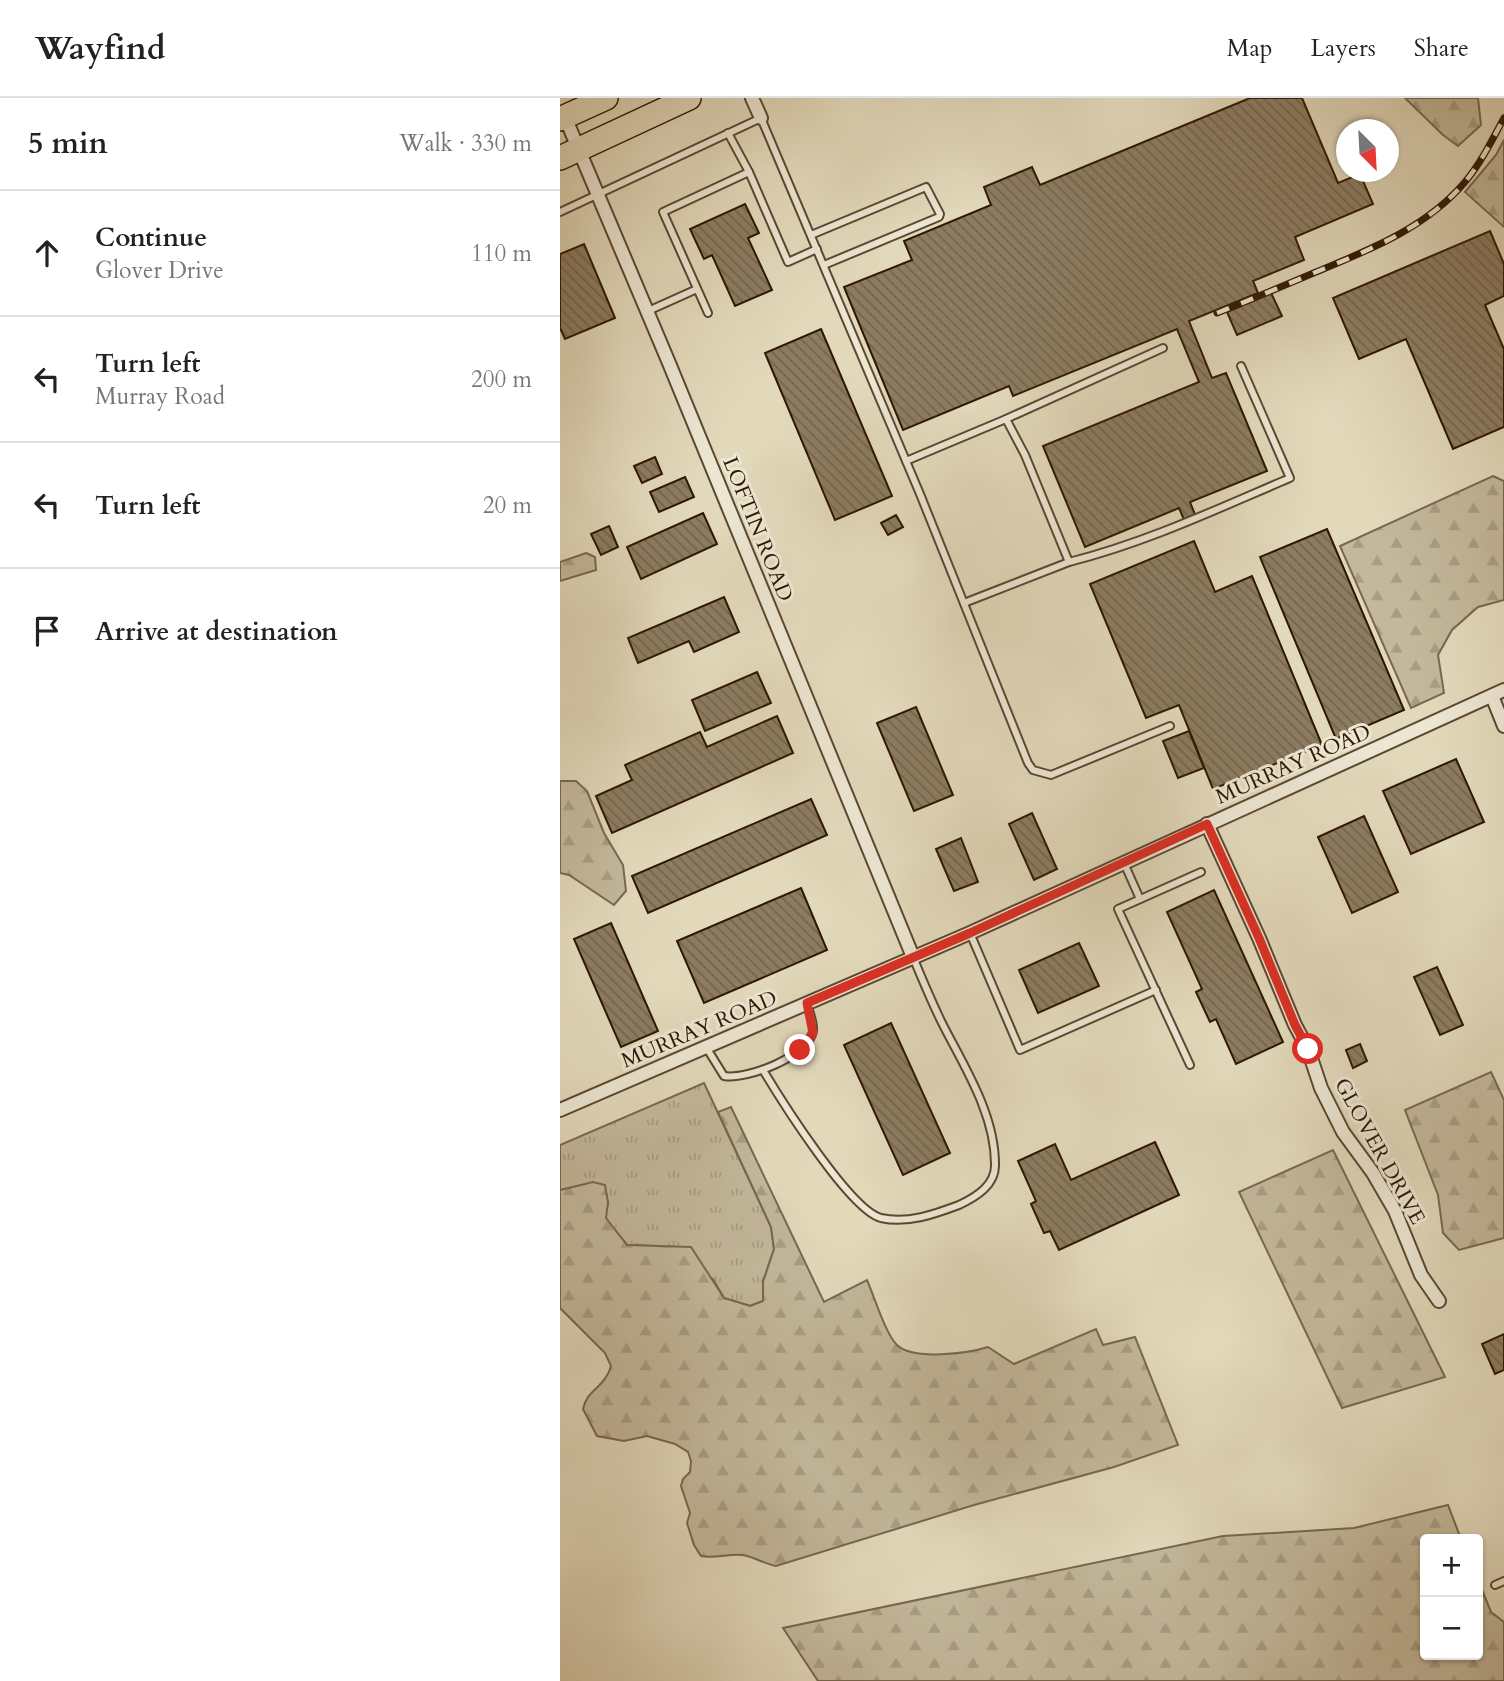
<!DOCTYPE html>
<html lang="en">
<head>
<meta charset="utf-8">
<style>
	:root { --surface:#fff; --page:#f2f2f2; --text:#222; --muted:#767676; --line:#e0e0e0 }
	body { margin:0; font-family:Cardo,serif; background:var(--page); color:var(--text) }
	.controls { position:absolute; right:21px; bottom:21px; display:grid; overflow:hidden; border-radius:7px; box-shadow:0 2px 5px #0004 }
	.controls button { width:63px; height:63px; display:grid; place-items:center; padding:0; border:0; border-bottom:2px solid var(--line); background:var(--surface); color:var(--text); font:35px sans-serif }
	.compass { position:absolute; left:776px; top:21px; width:63px; height:63px; border-radius:50%; background:var(--surface); box-shadow:0 2px 5px #0004; rotate:156deg }
	.stop { position:absolute; width:21px; height:21px; margin:-16px; border:5px solid #d93025; border-radius:50%; background:#fff }
	.stop.end { background:#d93025; border-color:#fff; box-shadow:0 2px 7px #0008 }
	.list { margin:0; padding:0; list-style:none }
	h2 { display:flex; justify-content:space-between; align-items:center; height:91px; margin:0; padding:0 28px; font-size:30px }
	h2 small { font-size:23px; font-weight:400; color:var(--muted) }
	.list li { display:grid; grid-template-columns:46px 1fr auto; gap:21px; align-items:center; box-sizing:border-box; height:126px; padding:0 28px; border-top:2px solid var(--line) }
	.list b { display:block; font-size:26px; white-space:nowrap }
	.list p { margin:0; font-size:23px; white-space:nowrap; color:var(--muted) }
	.list em { font-size:23px; font-style:normal; color:var(--muted) }
	.icon { flex:none; width:38px; height:38px; fill:none; stroke:currentColor; stroke-width:2; stroke-linecap:round; stroke-linejoin:round }
	.map { position:relative; flex:none; width:944px; height:1583px; overflow:hidden }
	header { display:flex; align-items:center; gap:42px; box-sizing:border-box; height:98px; padding:0 35px; background:var(--surface); border-bottom:2px solid var(--line) }
	header strong { font-size:33px }
	nav { display:flex; gap:38px; margin-inline-start:auto; font-size:24px }
	main { display:flex }
	aside { flex:1; background:var(--surface) }
	.map>svg:first-child { display:block }
</style>
</head>
<body>
<header>
<strong>Wayfind</strong>
<nav><a>Map</a><a>Layers</a><a>Share</a></nav>
</header>
<main>
<aside>
<h2>5 min<small>Walk · 330 m</small></h2>
<ul class="list">
<li><svg class="icon" aria-label="ahead" viewBox="0 0 24 24"><path d="M12 20V5M6 11l6-6 6 6"/></svg><div><b>Continue</b><p>Glover Drive</p></div><em>110 m</em></li>
<li><svg class="icon" aria-label="left" viewBox="0 0 24 24"><path d="M17 20v-9H6M10 6l-5 5 5 5"/></svg><div><b>Turn left</b><p>Murray Road</p></div><em>200 m</em></li>
<li><svg class="icon" aria-label="left" viewBox="0 0 24 24"><path d="M17 20v-9H6M10 6l-5 5 5 5"/></svg><div><b>Turn left</b></div><em>20 m</em></li>
<li><svg class="icon" aria-label="arrive" viewBox="0 0 24 24"><path d="M6 21V4h12l-3 4 3 4H6"/></svg><div><b>Arrive at destination</b></div></li>
</ul>
</aside>
<div class="map">
<svg width="944" height="1583" viewBox="0 0 944 1583">
	<defs>
		<pattern id="grass-tufts" width="24" height="20" patternUnits="userSpaceOnUse" patternTransform="scale(1.75)"><rect width="24" height="20" fill="#c3b89b"/><path d="M3 7l-1-3M5 7V3M7 7l1-3M15 17l-1-3M17 17v-4M19 17l1-3" fill="none" stroke="#a89d84"/></pattern>
		<pattern id="forest-firs" width="22" height="20" patternUnits="userSpaceOnUse" patternTransform="scale(1.75)"><rect width="22" height="20" fill="#c3b89b"/><path d="M5 1l3.5 6h-7zM16 11l3.5 6h-7z" fill="#a89d84"/></pattern>
		<pattern id="building-back-hatch" width="6" height="6" patternUnits="userSpaceOnUse" patternTransform="scale(1.75)"><rect width="6" height="6" fill="#8c7c61"/><path d="M-1 5l2 2M0 0l6 6M5-1l2 2" fill="none" stroke="#73654e"/></pattern>
	</defs>
	<rect width="100%" height="100%" fill="#e2d9bb"/>
	<filter id="stains"><feTurbulence type="fractalNoise" baseFrequency=".00286" numOctaves="4"/><feColorMatrix values="0 0 0 0 .2 0 0 0 0 .09 0 0 0 0 .02 0 0 0 .5 -.17"/></filter>
	<radialGradient id="worn" r=".72"><stop offset=".6" stop-color="#630" stop-opacity="0"/><stop offset="1" stop-color="#630" stop-opacity=".3"/></radialGradient>
	<path fill="url(#grass-tufts)" stroke="#78684e" stroke-width="2" d="M144,985l67,144 3,22 -11,33v19l-13,5 -26,-8 -11,-19 -59,-33 -27,-1 -22,-27 3,-16 -48,-12v-45z"/>
	<g fill="url(#forest-firs)" stroke="#78684e" stroke-width="2">
		<path d="M845,0h73l3,27 -23,21 -15,-11z"/>
		<path d="M944,42v87l-39,-35 31,-37z"/>
		<path d="M933,378l11,5v119l-26,7 -26,23 -14,25 6,38 -33,15 -71,-162z"/>
		<path d="M26,455l9,4 1,13 -36,11v-19z"/>
		<path d="M0,683h16l11,10 17,42 19,32 3,26 -12,14 -45,-30 -9,-2z"/>
		<path d="M931,974l13,28v138l-45,12 -16,-17 -5,-38 -33,-85z"/>
		<path d="M171,1009l93,195 43,-22c7,16 19,55 30,65 16,16 72,8 91,2l26,17 82,-35 7,16 32,-8 43,108 -64,22 -140,38 -198,61c-11,-2 -22,-9 -33,-11 -14,-2 -27,4 -42,1l-7,-11 -7,-22 3,-10 -9,-27 2,-7 7,-7 1,-11 -3,-9 -13,-8 -28,-8 -23,5 -27,-5 -14,-27c4,-20 22,-21 28,-43l-6,-13 -45,-45v-118l33,-8 12,3 3,17 -2,16 21,27 64,2 33,51 26,8 13,-5v-19l11,-33 -3,-22 -53,-115z"/>
		<path d="M773,1052l112,227 -103,31 -103,-216z"/>
		<path d="M888,1407l13,34h-36v116h53v-75l13,32 13,10v59h-686l-35,-53 440,-92 131,-8z"/>
	</g>
	<g fill="url(#building-back-hatch)" stroke="#2e1800" stroke-width="2">
		<path d="M690,0h52l36,85 22,-9 13,30 -78,33 9,23 -51,21 5,12 -69,28 23,57 14,-5 41,98 -77,31 6,15 -11,5 -6,-14 -94,39 -42,-101 156,-64 -22,-53 -164,67 -4,-10 -106,44 -59,-143 68,-27 -8,-19 87,-36 -7,-18 48,-20 8,18z"/>
		<path d="M185,106l14,29 -11,5 24,52 -37,16 -23,-51 -8,4 -14,-30z"/>
		<path d="M930,133l14,33v32l-19,9 19,44v78l-51,22 -47,-110 -47,20 -26,-61z"/>
		<path d="M24,146l31,74 -50,21 -5,-11v-74z"/>
		<path d="M711,195l11,23 -45,19 -10,-23z"/>
		<path d="M261,231l71,167 -57,24 -70,-167z"/>
		<path d="M95,359l7,17 -20,9 -8,-17z"/>
		<path d="M125,379l9,20 -35,15 -9,-20z"/>
		<path d="M143,415l14,31 -76,35 -14,-32z"/>
		<path d="M336,417l7,12 -15,8 -7,-12z"/>
		<path d="M49,428l9,21 -17,8 -10,-21z"/>
		<path d="M767,431l77,181 -68,29 -76,-182z"/>
		<path d="M634,443l21,51 37,-16 70,169 -109,44 -34,-84 -33,13 -56,-134z"/>
		<path d="M164,499l15,35 -45,20 -5,-11 -51,22 -10,-25z"/>
		<path d="M197,574l14,31 -66,28 -13,-31z"/>
		<path d="M356,609l37,88 -39,16 -37,-88z"/>
		<path d="M217,618l16,37 -181,80 -16,-37 36,-16 -7,-15 75,-33 7,15z"/>
		<path d="M629,633l15,37 -26,10 -15,-37z"/>
		<path d="M896,661l28,63 -73,32 -28,-63z"/>
		<path d="M251,701l16,36 -179,78 -16,-37z"/>
		<path d="M472,715l25,56 -23,11 -25,-56z"/>
		<path d="M804,718l34,76 -46,21 -34,-76z"/>
		<path d="M401,740l17,44 -24,9 -18,-42z"/>
		<path d="M241,790l26,62 -123,53 -27,-62z"/>
		<path d="M654,792l69,152 -47,22 -20,-45 -6,3 -14,-30 6,-3 -35,-77z"/>
		<path d="M51,825l47,108 -37,16 -47,-108z"/>
		<path d="M519,845l20,43 -61,27 -19,-43z"/>
		<path d="M877,869l26,58 -23,10 -26,-58z"/>
		<path d="M331,925l59,130 -47,22 -59,-130z"/>
		<path d="M800,946l7,17 -14,7 -7,-18z"/>
		<path d="M595,1044l24,53 -120,55 -9,-19 -6,2 -13,-29 5,-3 -18,-40 37,-17 16,36z"/>
		<path d="M944,1236v36l-9,4 -13,-30z"/>
	</g>
	<g fill="none" stroke-linecap="round" stroke-linejoin="round">
		<g stroke="#5b482f" stroke-width="10">
			<g id="lane">
				<path d="M168,35l21,39 39,90 29,-13"/>
				<path d="M0,114l201,-94 159,376 108,269 5,7 18,5 119,-49"/>
				<path d="M251,137l115,-48 14,27 -1,3 -115,48"/>
				<path d="M88,213l49,-22"/>
				<path d="M148,215l-45,-101 86,-40"/>
				<path d="M446,321l157,-71"/>
				<path d="M346,363l100,-42 19,36 44,107 -105,41"/>
				<path d="M509,464c76,-19 148,-53 221,-84l-49,-112"/>
				<path d="M564,765l16,36"/>
				<path d="M410,835l50,117 136,-60"/>
				<path d="M146,949l18,29c23,4 85,-20 89,-45 1,-9 -4,-19 -6,-28"/>
				<path d="M630,967l-72,-156 83,-37"/>
				<path d="M203,972c18,30 87,140 118,148 27,6 54,-4 78,-13 17,-8 37,-20 36,-41 0,-51 -32,-99 -54,-143 -10,-21 -19,-42 -28,-64"/>
				<path d="M935,1487l9,-4"/>
			</g>
		</g>
		<g stroke="#5b482f" stroke-width="16">
			<g id="street">
				<path d="M192,0l9,20"/>
				<path d="M5,19l104,246 244,594"/>
				<path d="M932,598l12,30"/>
				<path d="M647,726l52,114 36,87 13,24 13,39 22,44 30,41 22,38 26,64 18,26"/>
				<path d="M0,1012l410,-177 534,-243"/>
			</g>
		</g>
		<g stroke="#2e1800" stroke-width="26">
			<g id="highway">
				<path d="M0,21l46,-21"/>
				<path d="M0,60l129,-60"/>
			</g>
		</g>
		<use href="#lane" stroke="#ece6d3" stroke-width="6"/>
		<use href="#street" stroke="#ece6d3" stroke-width="12"/>
		<use href="#highway" stroke="#e2d9bb" stroke-width="23"/>
		<g stroke="#2e1800" stroke-width="7">
			<path id="rail" d="M657,215c33,-13 66,-27 99,-41 53,-22 110,-44 149,-90 16,-19 27,-42 39,-64"/>
		</g>
		<use href="#rail" stroke="#ece6d3" stroke-width="4.5" stroke-dasharray="13" stroke-linecap="butt"/>
	</g>
	<g fill="none" stroke-linecap="round" stroke-linejoin="round">
		<path stroke="#d93025" stroke-width="9" d="M240,952l13,-17 -6,-30 163,-70 237,-109 52,114 36,87 13,24"/>
	</g>
	<g text-anchor="middle" stroke-width="6" stroke-linejoin="round" paint-order="stroke">
		<g font-size="21" fill="#2e1800" stroke="#ece6d3">
			<text transform="translate(198 431) rotate(68)" y="7">LOFTIN ROAD</text>
			<text transform="translate(733 666) rotate(-24)" y="7">MURRAY ROAD</text>
			<text transform="translate(139 931) rotate(-23)" y="7">MURRAY ROAD</text>
			<text transform="translate(820 1053) rotate(61)" y="7">GLOVER DRIVE</text>
		</g>
	</g>
	<rect width="100%" height="100%" filter="url(#stains)"/>
	<rect width="100%" height="100%" fill="url(#worn)"/>
</svg>
<div class="controls">
<button>+</button>
<button>−</button>
</div>
<svg class="compass" viewBox="-18 -18 36 36"><path d="M0-13l5 13h-10z" fill="#e53935"/><path d="M0 13l5-13h-10z" fill="#767676"/></svg>
<div class="stop" style="left:748px;top:951px"></div>
<div class="stop end" style="left:240px;top:952px"></div>
</div>
</main>
</body>
</html>
